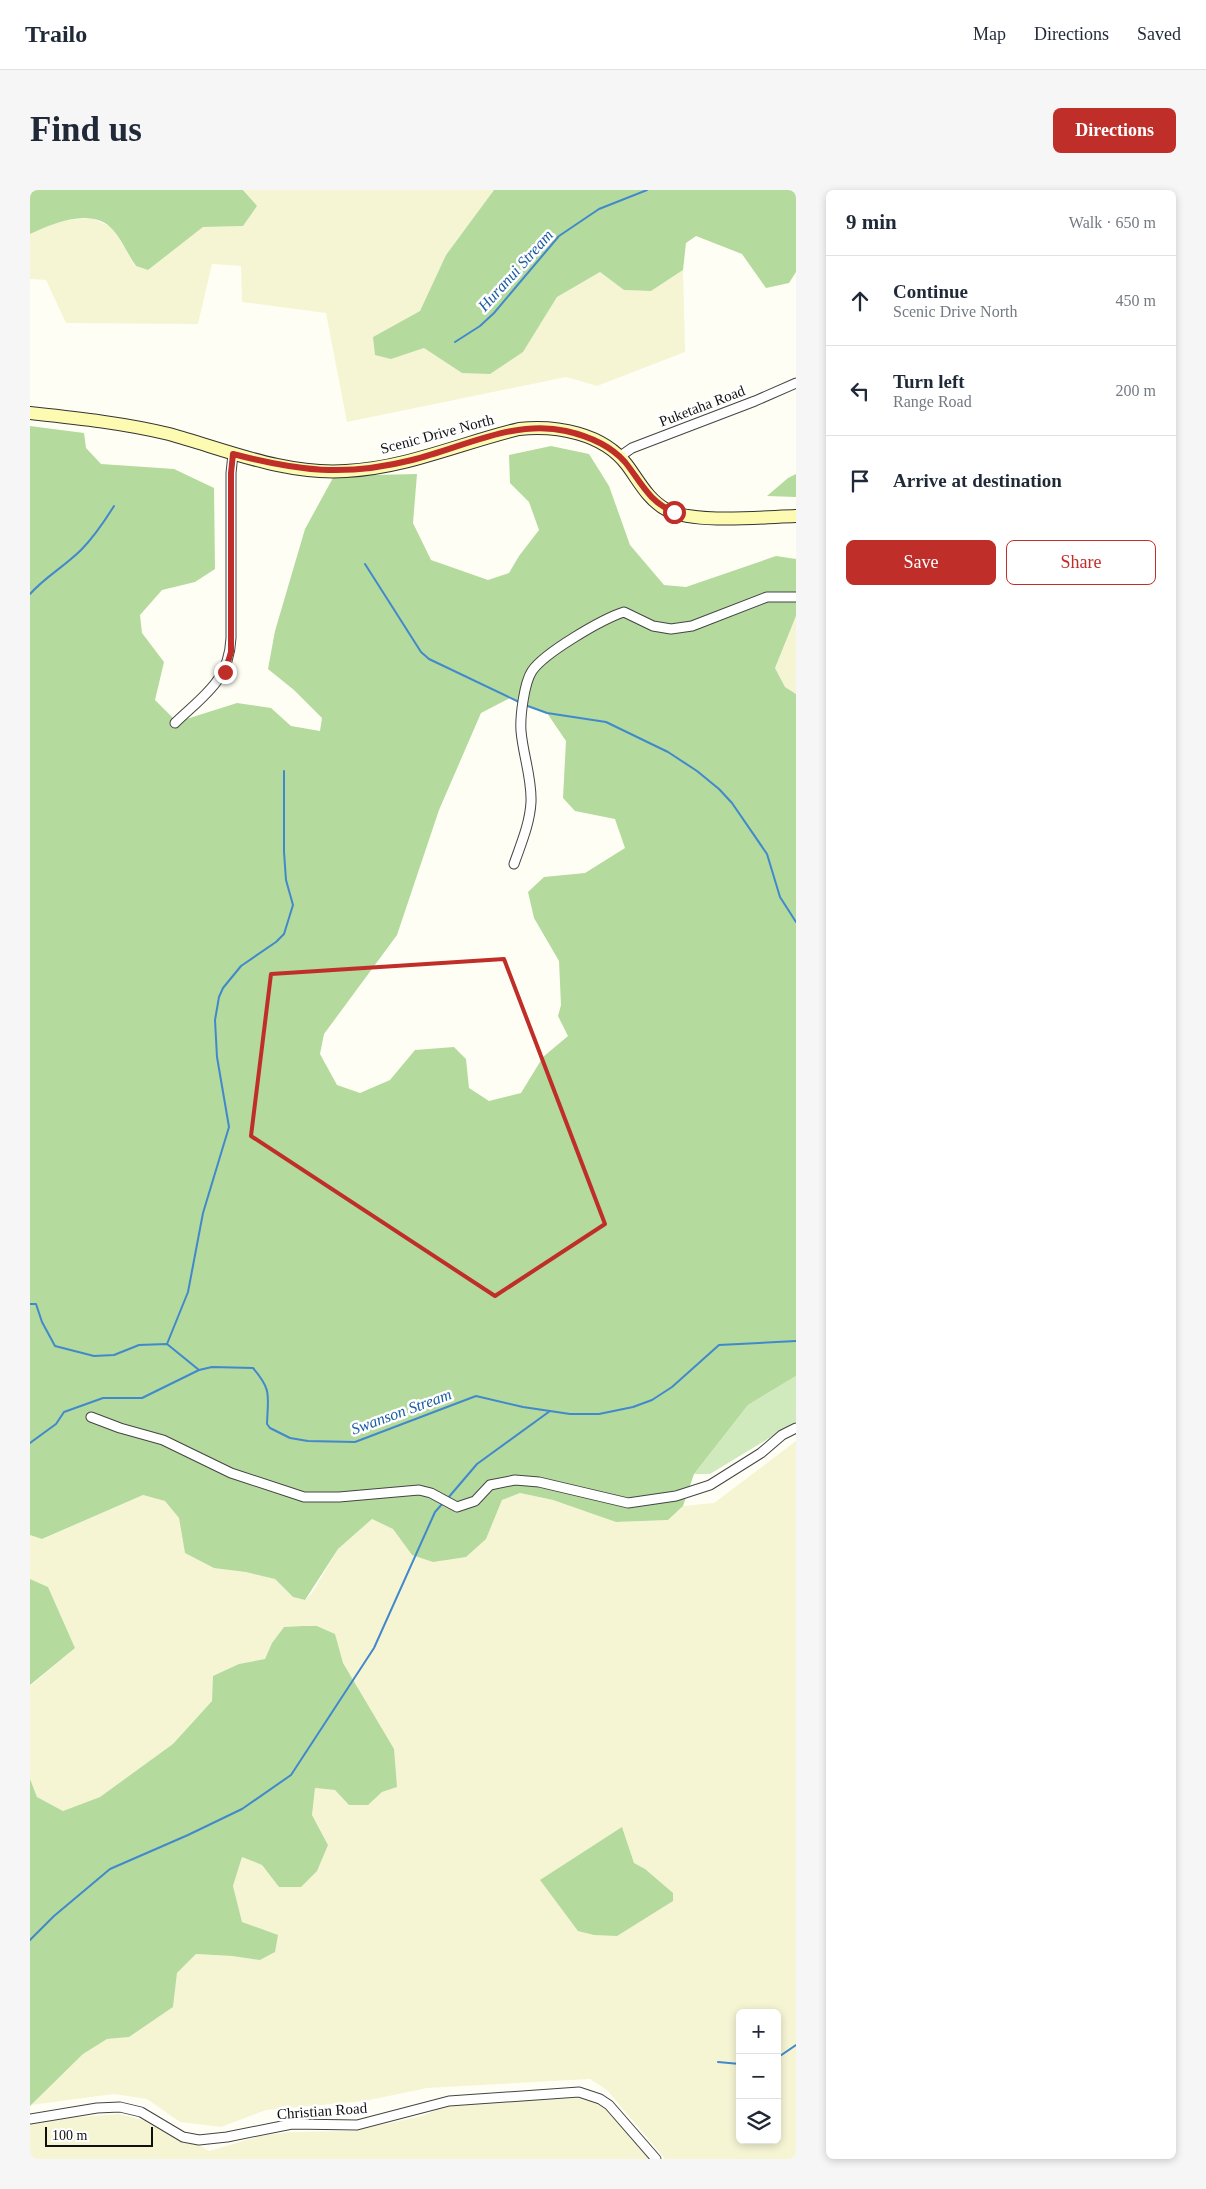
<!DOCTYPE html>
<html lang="en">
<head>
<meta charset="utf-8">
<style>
	:root { --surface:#fff; --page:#f6f6f7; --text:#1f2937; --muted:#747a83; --line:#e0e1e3; --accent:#c02e29 }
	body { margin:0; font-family:"Times New Roman",serif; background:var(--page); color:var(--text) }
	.controls { position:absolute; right:15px; bottom:15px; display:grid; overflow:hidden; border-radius:8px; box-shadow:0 2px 8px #0003 }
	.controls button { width:45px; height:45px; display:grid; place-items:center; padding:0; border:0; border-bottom:1px solid var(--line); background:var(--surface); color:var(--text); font:25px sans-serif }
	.scale { position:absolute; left:15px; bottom:12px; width:108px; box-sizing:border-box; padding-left:5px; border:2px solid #111; border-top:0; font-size:14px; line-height:18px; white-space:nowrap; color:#111; -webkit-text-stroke:4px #fff; paint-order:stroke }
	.stop { position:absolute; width:15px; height:15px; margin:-11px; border:4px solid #c02e29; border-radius:50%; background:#fff }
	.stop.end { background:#c02e29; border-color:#fff; box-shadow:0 1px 5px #0008 }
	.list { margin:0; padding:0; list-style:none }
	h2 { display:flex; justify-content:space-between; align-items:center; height:65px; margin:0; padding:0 20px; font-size:21px }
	h2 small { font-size:16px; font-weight:400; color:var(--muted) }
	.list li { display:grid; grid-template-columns:32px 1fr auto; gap:15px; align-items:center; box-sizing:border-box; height:90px; padding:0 20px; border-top:1px solid var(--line) }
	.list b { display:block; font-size:19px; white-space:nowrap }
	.list p { margin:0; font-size:16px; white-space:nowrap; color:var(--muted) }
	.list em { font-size:16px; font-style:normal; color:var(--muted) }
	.actions { display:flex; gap:10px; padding:15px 20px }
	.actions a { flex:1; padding:11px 0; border:1px solid var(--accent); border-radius:8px; text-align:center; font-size:18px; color:var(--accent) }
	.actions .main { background:var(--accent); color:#fff }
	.icon { flex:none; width:28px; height:28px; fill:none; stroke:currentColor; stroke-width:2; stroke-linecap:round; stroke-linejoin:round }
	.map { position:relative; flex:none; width:766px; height:1969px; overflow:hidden; border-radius:8px }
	header { display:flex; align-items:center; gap:30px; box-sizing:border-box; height:70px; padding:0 25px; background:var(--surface); border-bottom:1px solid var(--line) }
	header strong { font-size:24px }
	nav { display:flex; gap:28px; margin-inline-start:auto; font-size:18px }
	.intro { display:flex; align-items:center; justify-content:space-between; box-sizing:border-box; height:120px; padding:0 30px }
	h1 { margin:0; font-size:35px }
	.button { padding:12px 22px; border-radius:8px; background:var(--accent); color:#fff; font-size:18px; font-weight:700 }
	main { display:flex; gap:30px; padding:0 30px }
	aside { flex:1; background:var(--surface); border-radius:8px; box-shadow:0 2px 8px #0003 }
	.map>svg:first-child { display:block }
</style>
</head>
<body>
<header>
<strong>Trailo</strong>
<nav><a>Map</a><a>Directions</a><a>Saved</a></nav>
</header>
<div class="intro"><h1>Find us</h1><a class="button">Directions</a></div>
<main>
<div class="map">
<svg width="766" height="1969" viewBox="0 0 766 1969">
	<rect width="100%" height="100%" fill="#fffef4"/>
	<g fill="#f5f5d4" fill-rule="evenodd">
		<path d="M214,0h250l-48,65 -26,56 -47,26 18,22 33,-11 38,25 61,-21 34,-55 43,-25 24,18 27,1 32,-21 2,82 -88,34 -31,-9 -219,45 -21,-109 -84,-11 -1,-36 -29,-2 -14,60 -132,-1 -20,-43 -16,-1v-45l28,-13 34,-3 21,10 22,38 13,4 55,-43 40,-1 13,-20z"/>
		<path d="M766,426v78l-11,-7 -10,-19z"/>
		<path d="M766,1251v718h-131l-58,-69 -17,-11 -163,9 -62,13 -99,9 -45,17 -41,-5 -33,-23 -33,-5 -83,11 52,-51 24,-15 22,-2 44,-30 4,-34 19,-19 36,2 28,4 15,-8 1,-10 -34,-20 -9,-36 9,-29 20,8 17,22 49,-42 -16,-30 3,-27 20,2 33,15 14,-13 15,-5 -40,-101 -15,-23 -7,-29 -18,-8h-14l-19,1 -12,16 -7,16 -26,5 -27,37 -38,43 -74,53 -37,14 -26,-14 -7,-18v-93l45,-38 -27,-61 -18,-8v-44l13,4 100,-44 22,6 14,17 6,35 90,26 18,18 12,3 7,-7 26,-44 34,-30 21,10 19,26 74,-16 16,-39 18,-7 33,7 63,22 52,-2 15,-14 31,-3zM710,1823h37v127h-37z"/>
		<path d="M558,1907l21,14 41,48h-620v-36l4,-3 85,-6 45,11 45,26 51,-15 31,-4 61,-1 70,-15 31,-13z"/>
	</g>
	<path fill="#d1eabd" d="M766,1186v46l-86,52h-16l54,-69z"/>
	<g fill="#b4da9d" fill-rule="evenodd">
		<path d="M0,0h213l14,16 -14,20 -40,1 -55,43 -12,-4c-8,-11 -14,-26 -23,-36 -20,-24 -61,-6 -83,4z"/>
		<path d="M464,0h302v82l-7,11 -23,5 -24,-34 -46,-18 -10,7 -3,27 -32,21 -27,-1 -24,-18 -43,25 -34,55 -33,22 -28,-1 -38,-25 -33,11 -16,-4 -2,-18 47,-26 26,-56z"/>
		<path d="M0,236l54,7 2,15 15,16 73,5 40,19 1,81 -20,13 -33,8 -22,25 2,18 22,29 -9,38 22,22 60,-19 34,5 20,18 29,5 2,-13 -28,-28 -26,-21 7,-38 30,-102 29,-53 83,-2 -4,49 18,37 57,20 21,-7 10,-17 20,-26 -10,-28 -19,-19 -1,-28 42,-9 38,8 20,32 21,59 34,40 22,2 90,-31 20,3v57l-21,52 10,19 11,7v682l-48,29 -54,69 -11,32 -15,14 -52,2 -63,-22 -33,-7 -18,7 -16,39 -20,18 -33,5 -21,-7 -19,-26 -21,-10 -34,30 -33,51 -12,-3 -18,-18 -29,-7 -32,-4 -29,-15 -6,-35 -14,-17 -22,-6 -101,44 -12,-4zM480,508l37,15 19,28 -3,57 12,13 40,8 10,29 -40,25 -41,4 -16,15 6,26 25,43 2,44 -3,11 10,20 -25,21 -22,36 -32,8 -20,-13 -3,-29 -12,-12 -39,3 -25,30 -30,13 -23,-8 -17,-31 4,-20 73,-99 42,-125 42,-97z"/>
		<path d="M766,284v23l-29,-1 21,-18z"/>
		<path d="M0,1389l18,8 27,61 -45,37v6z"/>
		<path d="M273,1436h14l18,8 8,29 51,86 3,38 -15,5 -14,13h-19l-14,-15 -20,-2 -3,27 16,30 -11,26 -16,16h-22l-17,-22 -20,-8 -9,29 9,36 36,13 -3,17 -15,8 -28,-4 -36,-2 -19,19 -4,34 -44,30 -22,2 -24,15 -53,52v-327l7,18 26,14 37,-14 73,-53 39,-43 1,-25 26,-12 26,-5 7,-16 12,-16z"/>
		<path d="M592,1637l12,36 11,6 28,24v8l-56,35 -23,-1 -16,-4 -38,-51z"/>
	</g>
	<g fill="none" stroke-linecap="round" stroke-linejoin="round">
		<g stroke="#4189cc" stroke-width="2">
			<path d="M425,152l25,-16 14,-13 65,-77 40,-27 48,-19"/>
			<path d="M335,374l56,88 8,7 90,43"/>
			<path d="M0,404c15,-17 35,-28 51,-44 13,-13 23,-28 33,-44"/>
			<path d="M495,515l22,8 59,9 62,30 29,19 22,18 13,14 35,51 13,43 16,25"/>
			<path d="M0,1114h6l6,18 13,24 39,10 20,-1 25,-10 28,-1 32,26"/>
			<path d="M137,1154l21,-52 15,-79 26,-86 -12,-70 -2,-37 4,-23 4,-9 18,-22 35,-24 8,-8 9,-29 -7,-25 -2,-28v-81"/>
			<path d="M0,1253l26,-19 8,-12 39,-14h39l57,-28 13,-3 41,1c19,22 15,27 14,56l3,4 20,10 18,3 47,1 121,-46 47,11 47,7h29l34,-7 19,-7 20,-13 47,-42 77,-4"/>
			<path d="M418,1308l29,-34 73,-53"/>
			<path d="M0,1750l24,-24 56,-47 78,-34 54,-26 49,-34 83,-127 61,-136 8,-9"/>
			<path d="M747,1868l19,-13"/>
			<path d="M688,1872l22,2"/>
		</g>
		<g stroke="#444" stroke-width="11">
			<g id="minor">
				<path d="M589,267l13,-9 123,-47 41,-18"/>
				<path d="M145,533c29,-28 54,-42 56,-85v-165l2,-19"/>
				<path d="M484,674c7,-20 16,-41 17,-62 1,-24 -8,-47 -10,-71 -1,-14 3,-48 11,-60 12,-18 70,-52 92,-59l29,14 18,3 21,-3 75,-29h29"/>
				<path d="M61,1227l29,11 43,12 68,33 73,24h35l80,-7 12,3 26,14 18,-6 15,-16 25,-5 24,2 89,21 48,-7 34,-11 51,-32 21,-18 14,-7"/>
				<path d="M0,1929l67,-11 23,-1 21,5 42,25 16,3 28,-3 65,-13 65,1 92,-24 130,-9 21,7 9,6 47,54"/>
			</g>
		</g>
		<g stroke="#333" stroke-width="14">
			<path id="secondary" d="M0,223c46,5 94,10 139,21 58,16 115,41 177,37 60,-3 115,-28 173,-42 37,-4 84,4 108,36 12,16 21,35 40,45 29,14 96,7 129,6"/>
		</g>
		<use href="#minor" stroke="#fff" stroke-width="9"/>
		<use href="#secondary" stroke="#fdfbb1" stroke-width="12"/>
	</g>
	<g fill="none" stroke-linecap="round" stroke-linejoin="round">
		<path stroke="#c02e29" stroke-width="6" d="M195,482l6,-20v-179l2,-19c65,17 112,23 179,6 50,-12 102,-41 154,-29 22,5 44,14 59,31 16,20 24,40 49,50"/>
	</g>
	<path fill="none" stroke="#c02e29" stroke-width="4" stroke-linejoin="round" d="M474,769l101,265 -110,72 -244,-160 20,-162z"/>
	<g text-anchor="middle" stroke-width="5" stroke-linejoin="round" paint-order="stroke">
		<g font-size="15" fill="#111" stroke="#fff">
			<text transform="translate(672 216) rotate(-21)" y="5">Puketaha Road</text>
			<text transform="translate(407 244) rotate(-15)" y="5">Scenic Drive North</text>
			<text transform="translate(292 1921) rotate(-4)" y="5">Christian Road</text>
		</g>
		<g font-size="16" font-style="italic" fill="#1a5ca2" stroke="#fff">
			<text transform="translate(485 80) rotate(-48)" y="6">Huranui Stream</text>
			<text transform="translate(371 1221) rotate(-20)" y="6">Swanson Stream</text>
		</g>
	</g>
</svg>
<div class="controls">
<button>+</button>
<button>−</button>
<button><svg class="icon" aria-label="layers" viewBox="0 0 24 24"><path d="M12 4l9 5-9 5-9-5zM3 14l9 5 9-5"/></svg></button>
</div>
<div class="scale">100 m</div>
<div class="stop" style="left:644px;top:322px"></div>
<div class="stop end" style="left:195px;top:482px"></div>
</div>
<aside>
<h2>9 min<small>Walk · 650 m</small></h2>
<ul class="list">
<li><svg class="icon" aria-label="ahead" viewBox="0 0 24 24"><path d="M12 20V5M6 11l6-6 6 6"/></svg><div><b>Continue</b><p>Scenic Drive North</p></div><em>450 m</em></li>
<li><svg class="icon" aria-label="left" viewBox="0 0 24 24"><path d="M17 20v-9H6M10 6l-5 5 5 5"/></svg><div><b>Turn left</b><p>Range Road</p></div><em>200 m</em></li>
<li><svg class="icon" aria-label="arrive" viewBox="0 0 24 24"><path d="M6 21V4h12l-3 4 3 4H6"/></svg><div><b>Arrive at destination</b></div></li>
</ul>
<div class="actions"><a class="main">Save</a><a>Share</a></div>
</aside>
</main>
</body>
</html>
